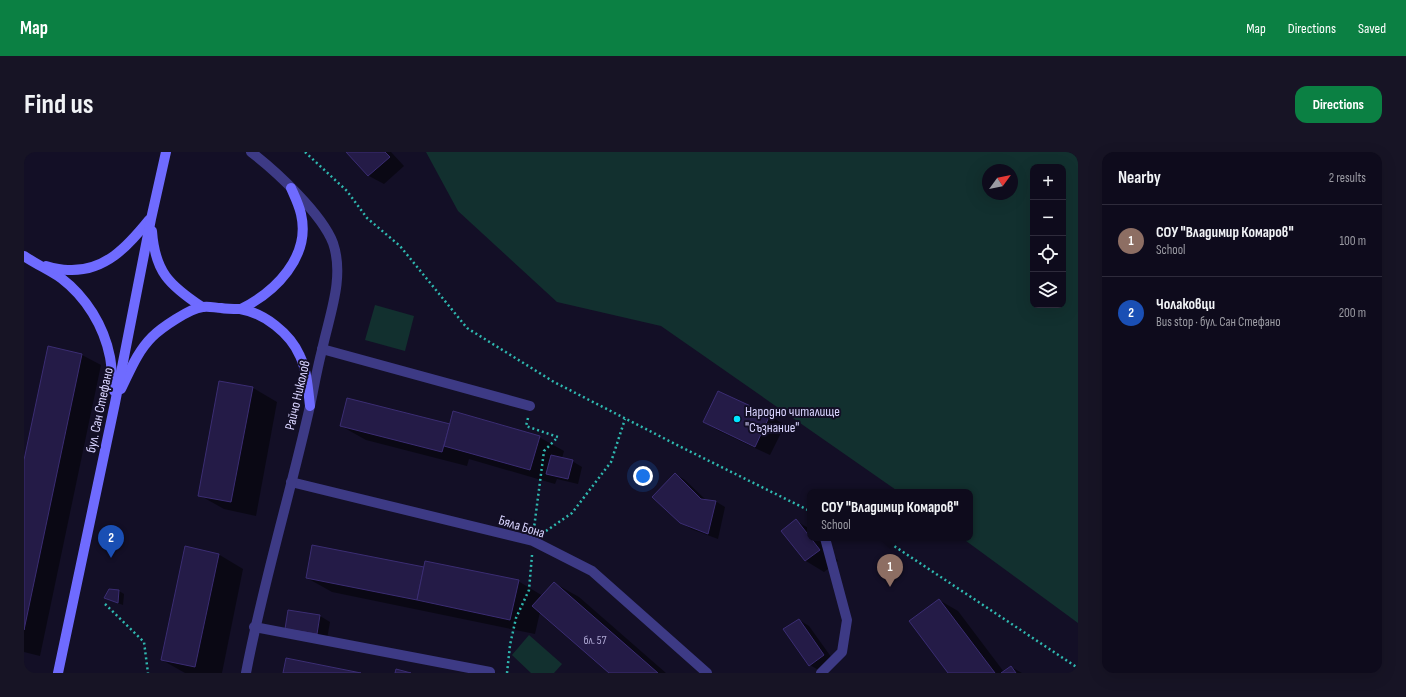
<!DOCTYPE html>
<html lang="en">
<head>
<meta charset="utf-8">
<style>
	:root { --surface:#0e0b1c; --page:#171425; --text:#f1f3f6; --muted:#9b9ba3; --line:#2e2b3b; --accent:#0b8043 }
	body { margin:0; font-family:"Sofia Sans Condensed",sans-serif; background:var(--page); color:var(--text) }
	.controls { position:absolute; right:12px; top:12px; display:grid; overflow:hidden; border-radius:8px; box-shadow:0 4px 16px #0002 }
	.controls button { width:36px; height:36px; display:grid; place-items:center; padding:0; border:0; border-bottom:1px solid var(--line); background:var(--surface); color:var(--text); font:20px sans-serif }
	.compass { position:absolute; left:958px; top:12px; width:36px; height:36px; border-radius:50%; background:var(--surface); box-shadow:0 4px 16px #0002; rotate:57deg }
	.you { position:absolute; left:619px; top:324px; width:14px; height:14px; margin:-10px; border:3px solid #fff; border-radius:50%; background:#1a73e8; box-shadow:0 0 0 6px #1a73e833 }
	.badge { display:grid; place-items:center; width:26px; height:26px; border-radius:50%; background:var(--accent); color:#fff; font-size:13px; font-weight:700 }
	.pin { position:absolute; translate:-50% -33px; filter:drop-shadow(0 1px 2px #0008) }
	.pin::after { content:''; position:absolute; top:21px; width:14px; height:12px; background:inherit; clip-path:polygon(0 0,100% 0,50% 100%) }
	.popup { position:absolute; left:783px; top:337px; width:166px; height:52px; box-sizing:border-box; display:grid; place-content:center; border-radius:8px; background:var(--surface); filter:drop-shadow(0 1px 3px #0005); font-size:13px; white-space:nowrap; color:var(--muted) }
	.popup b { font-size:15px; color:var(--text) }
	.popup::after { content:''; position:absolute; left:50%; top:100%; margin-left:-8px; border:8px solid transparent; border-top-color:var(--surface) }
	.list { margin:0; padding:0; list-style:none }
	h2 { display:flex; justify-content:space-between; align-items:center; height:52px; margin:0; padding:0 16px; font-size:17px }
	h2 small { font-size:13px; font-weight:400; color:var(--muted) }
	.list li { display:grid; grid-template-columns:26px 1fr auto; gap:12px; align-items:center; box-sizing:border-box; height:72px; padding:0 16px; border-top:1px solid var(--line) }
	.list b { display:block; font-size:15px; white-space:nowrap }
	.list p { margin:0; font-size:13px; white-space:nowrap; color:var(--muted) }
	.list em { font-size:13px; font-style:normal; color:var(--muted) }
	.icon { flex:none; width:22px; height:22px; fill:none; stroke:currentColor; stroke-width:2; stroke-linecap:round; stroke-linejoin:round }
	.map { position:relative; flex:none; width:1054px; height:521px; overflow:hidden; border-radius:12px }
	header { display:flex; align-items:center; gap:24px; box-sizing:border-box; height:56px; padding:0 20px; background:var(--accent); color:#fff }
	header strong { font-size:19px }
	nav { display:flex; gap:22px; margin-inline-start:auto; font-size:14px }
	.intro { display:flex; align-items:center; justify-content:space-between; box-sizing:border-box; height:96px; padding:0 24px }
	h1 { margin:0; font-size:28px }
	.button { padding:10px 18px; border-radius:12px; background:var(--accent); color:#fff; font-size:14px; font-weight:700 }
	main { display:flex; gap:24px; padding:0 24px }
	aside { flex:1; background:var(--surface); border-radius:12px; box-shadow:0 4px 16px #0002 }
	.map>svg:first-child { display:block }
</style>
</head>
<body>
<header>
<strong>Map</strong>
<nav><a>Map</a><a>Directions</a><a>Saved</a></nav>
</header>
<div class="intro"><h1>Find us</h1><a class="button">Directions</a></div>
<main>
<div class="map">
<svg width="1054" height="521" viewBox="0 0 1054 521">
	<rect width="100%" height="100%" fill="#130f26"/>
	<g fill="#12302f" fill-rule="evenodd">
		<path d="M402,0h652v471l-116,-85h8v-46h-71l-238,-166 -104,-24 -99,-91zM1009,15h30v138h-30zM964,18h24v24h-24z"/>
		<path d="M351,153l39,11 -9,35 -40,-11z"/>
		<path d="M505,483l33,29 -8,9h-23l-19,-18z"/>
	</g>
	<g fill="#0007">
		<path d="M323,0h44l13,14 -20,18 -15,-8z"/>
		<path d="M58,203l19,10 -61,291 -16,-4v-187z"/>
		<path d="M229,236l24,14 -21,114 -32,-7 -25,-14z"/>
		<path d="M694,240l52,24 15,9 -15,30 -51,-24 -15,-9z"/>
		<path d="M427,273l88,12 25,14 -2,7 10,3 10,6 -4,17 -21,-5 -2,5 -86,-25 -2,7 -101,-26 -25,-14z"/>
		<path d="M651,322l10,6 21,20 9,1 10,6 -7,32 -27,-10 -11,-7z"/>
		<path d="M772,369l14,8v9h10l18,23 -14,11 -18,-11 -24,-30z"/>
		<path d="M194,402l25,15 -21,104h-37l-23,-13z"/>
		<path d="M401,416l93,13 25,15 11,-13 25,14 87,76h-56l-70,-61 -5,22 -203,-42 -25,-14z"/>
		<path d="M95,439l5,3 -1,11 -18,-7z"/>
		<path d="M915,448l19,11 46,61 7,-5 11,6h-73z"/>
		<path d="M296,464l10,6 -3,17 -30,-4z"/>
		<path d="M775,468l10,6 25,35 -14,10 -10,-6z"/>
	</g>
	<g fill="#241b47" stroke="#3b2d73">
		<path d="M322,0h39l5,5 -22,19z"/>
		<path d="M24,194l34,8 -58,276v-170z"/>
		<path d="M195,229l34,6 -22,115 -33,-6z"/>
		<path d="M694,239l52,24 -15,32 -52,-25z"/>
		<path d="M323,246l103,26 -8,28 -102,-26z"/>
		<path d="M429,259l87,25 -10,34 -86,-24z"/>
		<path d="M527,303l22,5 -5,19 -22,-5z"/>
		<path d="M651,321l26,26 15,2 -8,33 -28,-11 -28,-26z"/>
		<path d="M772,367l24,31 -15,11 -24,-30z"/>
		<path d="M288,393l112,22 -7,33 -111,-22z"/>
		<path d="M161,394l34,8 -24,113 -34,-7z"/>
		<path d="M401,409l94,19 -9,40 -93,-20z"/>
		<path d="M530,430l104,91h-49l-77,-67z"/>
		<path d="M85,437l10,1 -1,13 -14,-5z"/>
		<path d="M915,447l56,74h-47l-39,-52z"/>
		<path d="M264,458l32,5 -3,19 -32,-5z"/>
		<path d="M775,467l25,36 -15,11 -26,-37z"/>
		<path d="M262,506l75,15h-78z"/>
		<path d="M987,514l5,7h-15z"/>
		<path d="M372,517l15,4h-16z"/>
	</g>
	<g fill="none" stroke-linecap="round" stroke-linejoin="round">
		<g stroke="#2fb8b0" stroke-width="2.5" stroke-dasharray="2 3" stroke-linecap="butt">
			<path d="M281,0l42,39 20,27 33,28 67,82 87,54 125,64 131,65"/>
			<path d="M504,266l-2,8 32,11 -14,14 -10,77"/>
			<path d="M522,379l26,-18 39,-51 14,-43"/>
			<path d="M858,386l196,130"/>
			<path d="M81,452l39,38 4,31"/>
			<path d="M483,521l3,-28 6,-27 13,-28 3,-35"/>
		</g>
		<g stroke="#3d3a85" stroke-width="10">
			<path d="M298,197l208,57"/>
			<path d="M230,475l236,45"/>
		</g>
		<g stroke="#3d3a85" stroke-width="10">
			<path d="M267,330l242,59 59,30 115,102"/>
			<path d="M222,521c17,-90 44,-178 64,-267 4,-19 7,-37 12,-56 7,-34 23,-72 11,-107 -11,-29 -57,-72 -82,-91"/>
			<path d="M797,521l21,-21 5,-32 -22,-82"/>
		</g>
		<g stroke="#6f6bff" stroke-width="10">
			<path d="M128,79c3,41 17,54 50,76"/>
			<path d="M0,104c12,8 25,14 37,22 25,19 43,48 49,79 2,11 2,23 4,34"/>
			<path d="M22,114c7,2 15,4 22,4 37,2 60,-24 81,-50"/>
			<path d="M217,157c34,-17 70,-52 60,-95 -2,-9 -6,-17 -10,-26"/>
			<path d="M97,237c9,-18 16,-37 31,-52 9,-9 38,-29 51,-30 6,-1 13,1 18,1 6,1 13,1 19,1 24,4 50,24 60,47 7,15 8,33 10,50"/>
			<path d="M34,521l57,-270 36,-184 15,-67"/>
		</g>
	</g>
	<circle fill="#00e5ff" stroke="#130f26" stroke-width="1.5" cx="713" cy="267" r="4"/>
	<g text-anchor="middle" stroke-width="4" stroke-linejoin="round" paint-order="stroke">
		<g font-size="12" fill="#aca6d1">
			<text x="571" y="492">бл. 57</text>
		</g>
		<g font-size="14" fill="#d9d4ff" stroke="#130f26">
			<text transform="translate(273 243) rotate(-77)" y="5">Райчо Николов</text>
			<text transform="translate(75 258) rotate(-78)" y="5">бул. Сан Стефано</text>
			<text transform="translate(498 374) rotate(17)" y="5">Бяла Бона</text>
		</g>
		<g font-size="14" fill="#d9d4ff" stroke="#130f26" text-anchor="start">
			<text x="721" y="264">Народно читалище<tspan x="721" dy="16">"Съзнание"</tspan></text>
		</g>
	</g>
</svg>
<div class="controls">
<button>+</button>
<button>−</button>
<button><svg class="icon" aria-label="locate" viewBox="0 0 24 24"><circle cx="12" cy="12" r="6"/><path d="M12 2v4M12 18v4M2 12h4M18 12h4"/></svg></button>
<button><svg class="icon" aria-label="layers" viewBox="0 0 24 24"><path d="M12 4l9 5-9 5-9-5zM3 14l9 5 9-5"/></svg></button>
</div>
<svg class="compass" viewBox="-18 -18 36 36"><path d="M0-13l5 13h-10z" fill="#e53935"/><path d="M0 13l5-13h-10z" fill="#9b9ba3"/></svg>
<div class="you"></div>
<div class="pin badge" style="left:866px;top:435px;background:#8d6e63">1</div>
<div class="popup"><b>СОУ &quot;Владимир Комаров&quot;</b>School</div>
<div class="pin badge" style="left:87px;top:406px;background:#1a4fb4">2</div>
</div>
<aside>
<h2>Nearby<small>2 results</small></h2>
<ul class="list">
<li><span class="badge" style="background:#8d6e63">1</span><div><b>СОУ &quot;Владимир Комаров&quot;</b><p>School</p></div><em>100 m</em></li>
<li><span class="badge" style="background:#1a4fb4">2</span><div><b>Чолаковци</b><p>Bus stop · бул. Сан Стефано</p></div><em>200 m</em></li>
</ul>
</aside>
</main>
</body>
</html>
